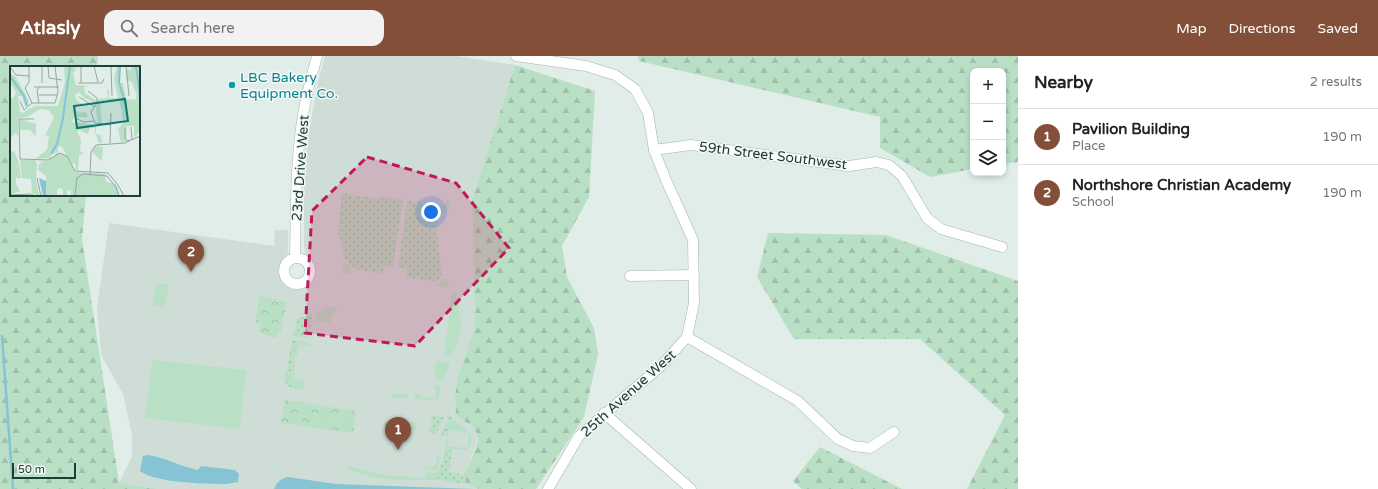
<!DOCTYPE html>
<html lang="en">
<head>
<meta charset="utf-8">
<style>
	:root { --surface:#fff; --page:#f2f2f2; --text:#222; --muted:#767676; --line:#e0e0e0; --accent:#834f38 }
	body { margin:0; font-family:"Varela Round",sans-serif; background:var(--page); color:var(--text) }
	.controls { position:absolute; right:12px; top:12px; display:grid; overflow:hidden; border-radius:8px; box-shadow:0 2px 6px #0003 }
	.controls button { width:36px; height:36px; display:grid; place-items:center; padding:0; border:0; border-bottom:1px solid var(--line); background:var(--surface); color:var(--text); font:20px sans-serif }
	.scale { position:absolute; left:12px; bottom:10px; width:64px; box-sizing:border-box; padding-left:4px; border:2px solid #203e38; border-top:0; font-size:11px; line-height:14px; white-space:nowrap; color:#203e38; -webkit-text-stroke:3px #f2f9f6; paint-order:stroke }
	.you { position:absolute; left:431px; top:156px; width:14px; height:14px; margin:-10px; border:3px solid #fff; border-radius:50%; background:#1a73e8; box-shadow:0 0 0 6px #1a73e833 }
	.badge { display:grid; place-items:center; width:26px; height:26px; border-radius:50%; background:var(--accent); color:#fff; font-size:13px; font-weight:700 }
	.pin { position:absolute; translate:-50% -33px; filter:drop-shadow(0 1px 2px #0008) }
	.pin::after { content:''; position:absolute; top:21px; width:14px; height:12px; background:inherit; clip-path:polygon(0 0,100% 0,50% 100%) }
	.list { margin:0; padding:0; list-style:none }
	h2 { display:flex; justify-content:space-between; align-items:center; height:52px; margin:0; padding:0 16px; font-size:17px }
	h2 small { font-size:13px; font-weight:400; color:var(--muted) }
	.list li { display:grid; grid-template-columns:26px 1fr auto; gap:12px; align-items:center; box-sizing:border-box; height:56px; padding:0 16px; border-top:1px solid var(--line) }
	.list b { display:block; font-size:15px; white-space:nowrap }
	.list p { margin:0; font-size:13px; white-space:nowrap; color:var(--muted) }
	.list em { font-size:13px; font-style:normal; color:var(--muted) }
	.icon { flex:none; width:22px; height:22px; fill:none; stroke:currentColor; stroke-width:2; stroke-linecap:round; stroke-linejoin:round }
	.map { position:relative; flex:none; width:1018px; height:433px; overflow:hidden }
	header { display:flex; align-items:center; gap:24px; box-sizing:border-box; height:56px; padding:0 20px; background:var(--accent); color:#fff }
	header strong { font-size:19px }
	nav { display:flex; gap:22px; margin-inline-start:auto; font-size:14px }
	.search { width:280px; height:36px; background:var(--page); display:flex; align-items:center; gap:10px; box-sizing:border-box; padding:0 14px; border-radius:12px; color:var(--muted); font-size:15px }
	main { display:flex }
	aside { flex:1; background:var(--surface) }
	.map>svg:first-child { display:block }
</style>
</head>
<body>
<header>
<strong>Atlasly</strong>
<div class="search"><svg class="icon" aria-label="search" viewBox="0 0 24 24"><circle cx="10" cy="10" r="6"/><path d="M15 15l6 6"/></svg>Search here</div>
<nav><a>Map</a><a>Directions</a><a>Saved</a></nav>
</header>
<main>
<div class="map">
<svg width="1018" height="433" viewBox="0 0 1018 433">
	<defs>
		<pattern id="grass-dots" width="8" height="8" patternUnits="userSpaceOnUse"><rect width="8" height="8" fill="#b9dfc5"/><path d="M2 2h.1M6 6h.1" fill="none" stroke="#9fc0aa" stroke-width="1.8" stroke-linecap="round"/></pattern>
		<pattern id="forest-firs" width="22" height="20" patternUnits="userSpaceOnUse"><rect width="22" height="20" fill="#b9dfc5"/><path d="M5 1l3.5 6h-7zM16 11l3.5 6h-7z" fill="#9fc0aa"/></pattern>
		<pattern id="park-crowns" width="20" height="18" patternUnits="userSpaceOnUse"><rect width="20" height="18" fill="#b9dfc5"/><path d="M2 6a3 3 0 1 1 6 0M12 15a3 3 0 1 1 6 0" fill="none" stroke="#9fc0aa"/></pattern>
	</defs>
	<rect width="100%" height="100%" fill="#e1ede8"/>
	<path fill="#cfddd7" d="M325,0h131l59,9 -43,135 3,127 -18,53 -2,18 1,17 18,14 3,7 -2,12 -12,27 5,9 11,5h-320l-40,-6 13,-27v-21l-9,-41 -22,-39 -4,-48 12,-84 165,23 1,-16h13v22l-8,14 1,12 8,9 11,1 7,-3 5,-5 2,-8 -2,-9 -7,-10 -1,-6v-61l5,-54 9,-50z"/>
	<g fill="url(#grass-dots)">
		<path d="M342,137l36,6 5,-2 20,3 -10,67 -9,-1 -1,8 -28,-5 -11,-12 -6,-26z"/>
		<path d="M420,140v6l21,3c-8,22 -1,48 1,70l-5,7 -31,-5 1,-8 -9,-1 9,-67 10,1z"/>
		<path d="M313,257l-4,25 -16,-2 4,-17z"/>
		<path d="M292,284l8,1 -4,4 -6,34 5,10 -8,-3 -2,-6z"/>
		<path d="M447,359l4,2v5l-5,14 -4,-1 -1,-3 7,-10z"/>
		<path d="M432,360l12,1 -8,17 -7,-1z"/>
		<path d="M452,393l-3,23 14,3 5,9 -30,-4 -2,-7 4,-3 2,-9h3l1,-9z"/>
	</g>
	<g fill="url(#forest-firs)">
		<path d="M0,0h98l-1,11h-86v128h75l-4,44 37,244 40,6h-159z"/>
		<path d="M638,0h380v106l-15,2v-93h-30v98l-43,8 -50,-29v-31l-241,-56z"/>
		<path d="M515,9l80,26 -6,106 -27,49 5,31 27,51 4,26 -14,63 -48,72h-57l-11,-5 -5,-9c5,-11 21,-34 11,-46 -4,-5 -13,-9 -18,-14l-1,-17 2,-18 18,-53 -3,-127z"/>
		<path d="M768,177l118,2 132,46v208h-51l38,-74 -85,-76h-126l-37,-62z"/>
		<path d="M820,391l82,42h-100l-9,-8z"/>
	</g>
	<g fill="url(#park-crowns)">
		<path d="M260,240l27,6 -6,30 -3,-1 -2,7 -17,-5 2,-9 -6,-1z"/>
		<path d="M285,344l71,11 -3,22 -72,-10z"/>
	</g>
	<g fill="#b9dfc5">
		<path d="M446,144l4,1 -2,12h-7z"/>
		<path d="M342,206l7,3 3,9 -8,-1z"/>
		<path d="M443,223h4l2,9 -12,-2z"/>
		<path d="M157,227l12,2 -5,23 -12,-3z"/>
		<path d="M452,235l5,3c4,20 8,48 -8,63l-5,-1z"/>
		<path d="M327,251h10l-2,7h-3l-2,9 -15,-2 1,-7z"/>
		<path d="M300,285l11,2 -1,4 -11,-2 -2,12h-2l-1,23 11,1 -1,7 -2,2 -7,-1 -5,-8 5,-35z"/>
		<path d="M152,304l94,10 -6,59 -95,-11z"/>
		<path d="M436,305l14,2 -7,19 -9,-4z"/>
		<path d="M435,329h4l2,5 -4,11 -23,-2 1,-5 7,1v2l13,2 1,-9 -2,-1z"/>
		<path d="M392,337l16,2v3h-17z"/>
		<path d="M323,355l30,4 -2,14 -30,-5z"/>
		<path d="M451,361c9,9 30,19 16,33l-15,-1 -6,3 -1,10h-2l3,-23h2l-1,7 20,2 2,-15 -20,-3 -1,7h-1c-1,-7 5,-12 4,-20z"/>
		<path d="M384,365h14l-2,8 -12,-2z"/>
		<path d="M404,365l13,2 -1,7 -13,-1 -1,10z"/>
		<path d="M437,399l3,1 -2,13 -2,2 -13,-3 1,-2 11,1z"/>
		<path d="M348,410l36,9 42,3 1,-6 9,1 2,7c-31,0 -61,2 -90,-11z"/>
	</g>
	<g fill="#86c4d5">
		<path d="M149,399c18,3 32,12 49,15l3,-4 34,4 4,4 -1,8 -12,2c-19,0 -71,-1 -86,-13l3,-15z"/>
		<path d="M288,421l48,7 138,5h-200c3,-7 6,-10 14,-12z"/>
	</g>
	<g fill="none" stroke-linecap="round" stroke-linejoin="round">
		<path stroke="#86c4d5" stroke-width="2.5" d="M2,280l11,153"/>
		<g stroke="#a3b5b0" stroke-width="11">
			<g id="street">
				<path d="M516,0l70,10 29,9 20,14 13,24 6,37 12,30 27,60 1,63 -7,34 -26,29 -82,70 -31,53"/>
				<path d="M654,94l37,-5 158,21 27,-4 13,3 13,11 25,42 14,11 61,18"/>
				<path d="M295,202c1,-51 0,-104 10,-154 3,-16 8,-32 12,-48"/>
				<circle cx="297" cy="215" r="13"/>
				<path d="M630,220l64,-1"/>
				<path d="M687,281l111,64 40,38 15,7 17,2 24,-16"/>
				<path d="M604,357l87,76"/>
			</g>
		</g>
		<use href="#street" stroke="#fff" stroke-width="10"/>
	</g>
	<path fill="#c2185b" fill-opacity="0.2" stroke="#c2185b" stroke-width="3" stroke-dasharray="8 5" stroke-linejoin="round" d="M367,101l89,26 53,65 -94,98 -110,-13 7,-122z"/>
	<circle fill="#0f9aa8" stroke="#f2f9f6" stroke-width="1.5" cx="232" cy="29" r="4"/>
	<g text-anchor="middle" stroke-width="3" stroke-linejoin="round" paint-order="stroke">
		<g font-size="14" fill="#0d838f" stroke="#f2f9f6" text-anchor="start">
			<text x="240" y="26">LBC Bakery<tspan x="240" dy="16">Equipment Co.</tspan></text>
		</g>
		<g font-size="14" fill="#203e38" stroke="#f2f9f6">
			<text transform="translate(773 99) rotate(7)" y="5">59th Street Southwest</text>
			<text transform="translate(300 112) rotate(-86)" y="5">23rd Drive West</text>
			<text transform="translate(628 337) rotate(-42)" y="5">25th Avenue West</text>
		</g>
	</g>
	<g transform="translate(10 10)">
		<rect width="130" height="130" fill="#e1ede8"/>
		<path d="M54,0h13l-4,8 3,11 13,1 -5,1 1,6 12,8 -1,2 -12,-5 -5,-6 -4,3 2,6 8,4h-8l-2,5 4,3 7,-1 2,5h-14l-2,5 24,3v9l5,1 1,8h-3l-4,-11v-4h-5l-2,6 -9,-4 -2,2 4,8 -1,11 4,3 -5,1 -1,15h-2l-1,-7 -3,1 -10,-17 -4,-1v6l-7,3v3l-16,1 12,-9 2,-14 -4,-1 9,-17 -5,-8 -9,-1 -13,8 -9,1v18l-3,-3 -5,6v-41h3l3,-5 -6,-12v-8l6,4 13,24 -2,5h-2l-3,-10h-4l2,16 2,1 13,-7h23l7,-24zM107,0h4l-1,17h3l3,16h2l7,1 2,-4 -5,-14 -6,-2 1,-11 4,1 1,-4h7l1,3v62l-6,7v-12h-7l-1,15 -5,2 -3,-14 5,-6 -1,-11 -3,-12 -19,1 2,23 -4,-1 -2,-13 2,-11 10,-1 -1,-8h2v8h9l-4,-19zM10,53l16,5v12l-6,-6h-10zM85,80l8,1 -1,14 -10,-9zM47,87l10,3 8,16 30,2 1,8 10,2 4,12h-49v-5l-4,-1v5h-5l2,-4 -3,-3 -4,1v7h-11v-20l-8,-6 1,-6 4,-2 -5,-1h10zM10,94h15l2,4 -1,17 4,15 -8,-3 -1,-14 -9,-1zM9,97l2,15h-5v6l4,7 -10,4v-26l7,-2z" fill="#b9dfc5"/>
		<path d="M4,85l5,12 -4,5 -5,1v-17z" fill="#b9dfc5"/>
		<path d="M29,112l7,3v15h-3z" fill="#86c4d5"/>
		<path fill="none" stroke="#86c4d5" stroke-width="2" d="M110,0l-1,16 7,25M126,0l4,30M0,10l14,20 3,10M41,88l6,-10 6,-26 7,-52"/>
		<path fill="none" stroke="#94a7a2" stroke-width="1" d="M19,0v16l-4,6 7,15M38,0l1,12 13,2M84,0l4,16M101,0l1,30M116,0l3,30M0,1l6,8 13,1M32,17v-17M68,17h24l2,-4M71,17v-17M24,21h25M29,21l-2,4 2,12M78,25l9,7v5l-6,9 4,11 16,2M29,29h18M69,31l16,10M10,35l4,9 8,-7M22,37h23l3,-11 -3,-26M66,52l7,4 11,-1M24,53h-15l1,40 28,1 12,-7 7,3 8,15 33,2 10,12M121,61l1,13M115,62v10l2,3 3,-1M100,77l1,-30M80,109l1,-23 5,-7 29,-2 15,-7M27,112l4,18M108,119l6,11M0,129l21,-1 4,2M65,130l2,-18 6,-4 24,2 9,11 3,9"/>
		<path fill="#0f766e" fill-opacity="0.15" stroke="#0f766e" stroke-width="2" d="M115,33l3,22 -51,7 -3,-22z"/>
		<rect width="130" height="130" fill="none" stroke="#203e38" stroke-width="2"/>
	</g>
</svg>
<div class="controls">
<button>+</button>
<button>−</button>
<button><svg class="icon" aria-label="layers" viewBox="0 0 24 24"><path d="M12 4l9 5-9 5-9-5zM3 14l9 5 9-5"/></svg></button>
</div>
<div class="scale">50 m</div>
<div class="you"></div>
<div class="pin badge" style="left:398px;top:394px">1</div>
<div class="pin badge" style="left:191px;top:216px">2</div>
</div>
<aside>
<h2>Nearby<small>2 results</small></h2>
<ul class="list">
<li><span class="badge">1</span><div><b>Pavilion Building</b><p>Place</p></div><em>190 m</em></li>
<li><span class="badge">2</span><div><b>Northshore Christian Academy</b><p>School</p></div><em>190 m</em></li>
</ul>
</aside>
</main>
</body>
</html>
